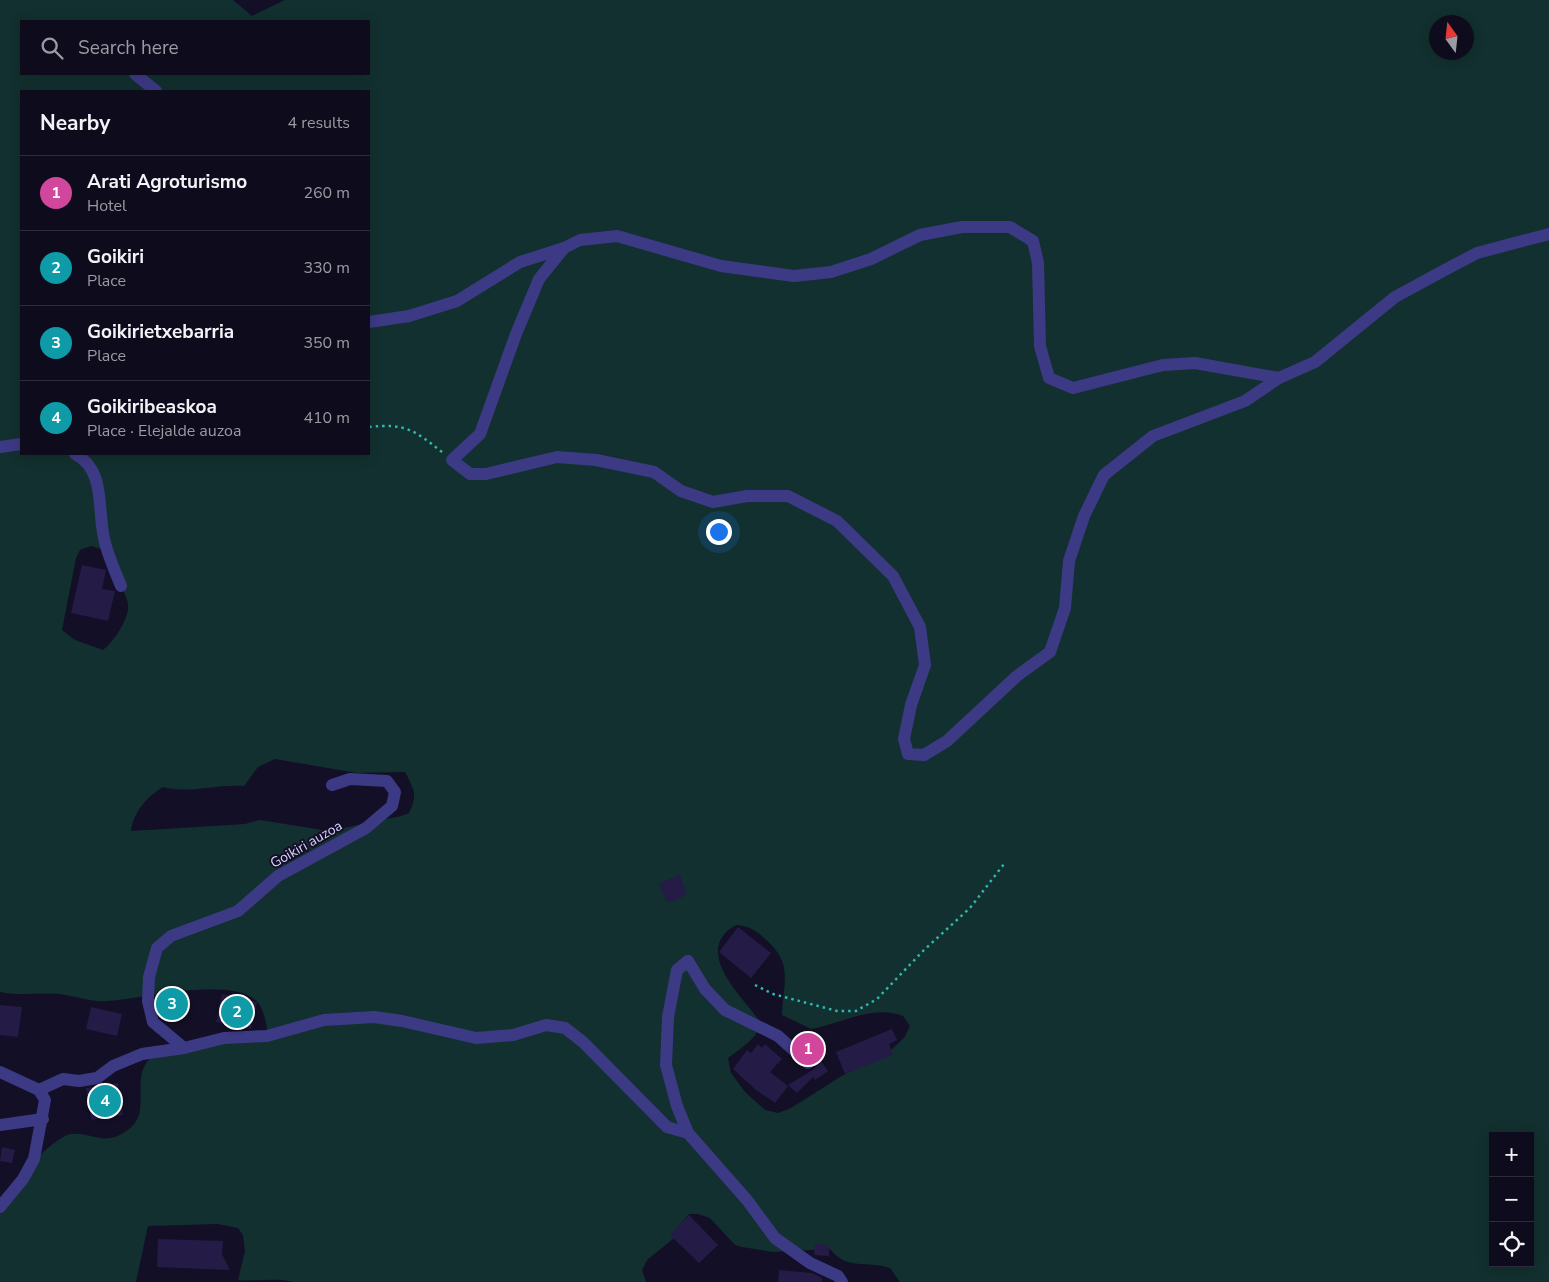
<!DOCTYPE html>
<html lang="en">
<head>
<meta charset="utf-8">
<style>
	:root { --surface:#0e0b1c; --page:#171425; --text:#f1f3f6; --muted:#9b9ba3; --line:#2e2b3b; --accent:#0b8043 }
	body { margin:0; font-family:"Nunito Sans",sans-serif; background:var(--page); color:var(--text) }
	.controls { position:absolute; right:15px; bottom:15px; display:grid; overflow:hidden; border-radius:0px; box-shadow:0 2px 12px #0003 }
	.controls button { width:45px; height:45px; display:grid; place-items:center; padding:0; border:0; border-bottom:1px solid var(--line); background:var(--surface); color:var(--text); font:25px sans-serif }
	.compass { position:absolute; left:1429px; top:15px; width:45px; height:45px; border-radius:50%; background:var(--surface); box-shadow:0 2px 12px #0003; rotate:345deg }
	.you { position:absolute; left:718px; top:531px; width:18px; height:18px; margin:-12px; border:4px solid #fff; border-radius:50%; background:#1a73e8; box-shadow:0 0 0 8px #1a73e833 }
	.badge { display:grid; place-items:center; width:32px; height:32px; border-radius:50%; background:var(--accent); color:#fff; font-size:16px; font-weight:700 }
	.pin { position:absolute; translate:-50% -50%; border:2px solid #fff; box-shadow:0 1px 5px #0006 }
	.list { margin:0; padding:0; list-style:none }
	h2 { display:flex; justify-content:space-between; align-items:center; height:65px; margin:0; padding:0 20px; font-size:21px }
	h2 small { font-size:16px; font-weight:400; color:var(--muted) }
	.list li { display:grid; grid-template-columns:32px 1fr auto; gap:15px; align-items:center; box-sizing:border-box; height:75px; padding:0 20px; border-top:1px solid var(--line) }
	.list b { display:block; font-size:19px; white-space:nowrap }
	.list p { margin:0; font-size:16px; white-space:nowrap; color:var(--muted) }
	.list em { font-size:16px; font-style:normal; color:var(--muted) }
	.icon { flex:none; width:28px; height:28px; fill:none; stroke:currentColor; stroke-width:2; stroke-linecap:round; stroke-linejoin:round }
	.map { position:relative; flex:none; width:1549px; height:1282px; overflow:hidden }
	.search { position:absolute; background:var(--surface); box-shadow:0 2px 12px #0003; left:20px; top:20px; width:350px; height:55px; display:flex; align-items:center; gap:12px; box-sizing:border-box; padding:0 18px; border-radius:0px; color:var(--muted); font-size:19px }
	.panel { position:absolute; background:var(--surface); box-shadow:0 2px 12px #0003; left:20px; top:90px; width:350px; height:365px; border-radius:0px }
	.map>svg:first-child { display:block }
</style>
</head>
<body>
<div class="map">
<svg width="1549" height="1282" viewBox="0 0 1549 1282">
	<rect width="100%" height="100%" fill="#130f26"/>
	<path fill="#12302f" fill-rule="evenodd" d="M0,0h233l19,16 33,-16h1264v1282h-649l-10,-14c-24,-8 -43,3 -60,-19l-57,3 -31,-5 -7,-2 -25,-27 -12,-4h-9l-11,13 -5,12 -26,21 -5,10 4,12h-353c-18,-5 -36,0 -55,-2l7,-29 -2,-16 -5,-7 -20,-4 -70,2 -12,56h-136c0,-20 0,-58 0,-76 3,-16 54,-70 71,-72 23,-2 33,14 58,-5 22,-16 3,-47 18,-67 10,-14 99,-28 120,-32 -1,-9 -3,-18 -8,-26 -24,-31 -119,-4 -153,-3 -14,1 -27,-4 -41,-6 -21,-4 -43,2 -65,-3zM21,21h348v53h-348zM1436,22h30v30h-30zM21,91h348v363h-348zM91,546c30,7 27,21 33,46 3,9 6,13 3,22 -4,13 -14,28 -24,36l-28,-10 -13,-10 14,-72 4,-8zM275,759l82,14 48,-1c9,18 13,22 4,41l-8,3 -72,15 -69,-11 -15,4 -114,7c3,-20 16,-34 32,-44 28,7 52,-3 81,-1l14,-19zM737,925c12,1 20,6 28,14 29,25 18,42 17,76l29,14c30,-5 61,-25 92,-13l7,10 -6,12 -12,11 -52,28 -49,31 -13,5 -13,-3 -20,-18 -14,-19 -3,-15c13,-10 29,-19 33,-35 -15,-22 -52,-55 -41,-82 4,-8 9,-13 17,-16zM1493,1136h37v127h-37z"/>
	<g fill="#241b47">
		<path d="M82,565l24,5 -4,19 13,2 -7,30 -37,-8z"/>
		<path d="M680,875l7,20 -20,8 -8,-20z"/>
		<path d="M738,927l33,26 -20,25 -32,-26z"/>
		<path d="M157,992h30v24h-27z"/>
		<path d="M222,994l35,8 -6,27 -35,-7z"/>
		<path d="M0,1005l22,2 -4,30 -18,-2z"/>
		<path d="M91,1007l31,7 -5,22 -31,-7z"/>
		<path d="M892,1029l5,11 -8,4 4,11 -48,19 -9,-22z"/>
		<path d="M758,1044l4,4 3,-4 17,15 -12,13 18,14 -13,17 -19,-13 -23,-21 14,-19 4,3z"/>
		<path d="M821,1061l7,10 -13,9 -2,-3 -16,16 -9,-8 26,-16z"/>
		<path d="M118,1083l5,32 -32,5 -5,-32z"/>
		<path d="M2,1147l13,3 -3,13 -12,-2z"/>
		<path d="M689,1215l29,30 -19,18 -29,-28z"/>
		<path d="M158,1239l65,2 -1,13 8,16 -73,-3z"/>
		<path d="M815,1244l14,1v11l-15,-1z"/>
		<path d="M779,1270l33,3 10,5v4h-44z"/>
	</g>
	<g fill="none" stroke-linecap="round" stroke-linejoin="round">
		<g stroke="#2fb8b0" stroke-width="2.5" stroke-dasharray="2.5 4" stroke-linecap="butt">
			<path d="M369,427c36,-4 45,3 73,25"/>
			<path d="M755,985l18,9 64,17h19l21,-12 47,-49 46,-42 34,-44"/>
		</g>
		<g stroke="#3d3a85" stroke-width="12">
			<path d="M135,74l21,17"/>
			<path d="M564,248l-25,31 -23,55 -36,100 -28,26 18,14h16l71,-17 39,3 58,12 27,19 32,11 34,-6h41l49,25 56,55 27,51 5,38 -14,40 -7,34 4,15 16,1 23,-14 70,-65 33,-24 15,-44 4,-47 15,-45 20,-41 49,-39 92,-35 34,-23"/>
			<path d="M369,322l40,-6 48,-15 63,-39 44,-14 16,-8 37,-4 104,30 73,10 37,-4 40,-13 49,-24 42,-8h48l23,14 5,22 2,83 9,32 24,10 90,-23 32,-2 84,15 36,-16 80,-65 46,-25 36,-19 72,-19"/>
			<path d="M0,447l21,-3"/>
			<path d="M75,454c31,16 22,54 29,84 3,16 11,33 17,48"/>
			<path d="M184,1048l-31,-26 -5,-21 1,-24 8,-29 14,-12 67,-25 40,-35 88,-48 26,-22 3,-14 -8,-11 -37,-2 -18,6"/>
			<path d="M0,1072l39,18 24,-11 16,2 18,-3 16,-12 29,-12 42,-6 40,-10 43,-2 57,-16 50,-3 28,4 74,17 37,-3 33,-10 19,3 18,14 84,85 21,6 59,67 28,38 35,25 28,13 4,6"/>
			<path d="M0,1125l43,-6"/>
			<path d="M688,1133l-11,-27 -11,-41 2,-48 9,-47 11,-9 17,28 20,21 53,26 30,27"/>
			<path d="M0,1207l23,-28 11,-20 11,-59 -6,-10"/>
		</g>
	</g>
	<g text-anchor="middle" stroke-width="4" stroke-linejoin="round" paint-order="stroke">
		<g font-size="14" fill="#d9d4ff" stroke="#130f26">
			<text transform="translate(306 844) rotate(-30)" y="5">Goikiri auzoa</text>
		</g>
	</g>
</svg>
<div class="controls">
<button>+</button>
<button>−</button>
<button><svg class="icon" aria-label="locate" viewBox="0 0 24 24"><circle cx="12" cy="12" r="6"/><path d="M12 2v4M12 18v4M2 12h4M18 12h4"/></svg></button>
</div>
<svg class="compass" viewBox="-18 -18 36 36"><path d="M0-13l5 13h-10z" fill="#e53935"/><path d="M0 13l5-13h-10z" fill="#9b9ba3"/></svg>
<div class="you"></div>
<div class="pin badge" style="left:808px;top:1049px;background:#d1479c">1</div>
<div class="pin badge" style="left:237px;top:1012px;background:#0f9aa8">2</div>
<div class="pin badge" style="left:172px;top:1004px;background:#0f9aa8">3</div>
<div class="pin badge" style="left:105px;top:1101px;background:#0f9aa8">4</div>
<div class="search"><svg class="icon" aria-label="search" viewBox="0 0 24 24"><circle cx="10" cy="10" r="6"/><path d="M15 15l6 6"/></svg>Search here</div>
<section class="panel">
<h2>Nearby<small>4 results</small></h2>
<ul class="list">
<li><span class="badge" style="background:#d1479c">1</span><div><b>Arati Agroturismo</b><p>Hotel</p></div><em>260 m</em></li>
<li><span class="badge" style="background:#0f9aa8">2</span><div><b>Goikiri</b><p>Place</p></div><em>330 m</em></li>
<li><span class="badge" style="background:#0f9aa8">3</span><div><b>Goikirietxebarria</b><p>Place</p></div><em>350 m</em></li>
<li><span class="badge" style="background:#0f9aa8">4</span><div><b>Goikiribeaskoa</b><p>Place · Elejalde auzoa</p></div><em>410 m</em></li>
</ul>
</section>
</div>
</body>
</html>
